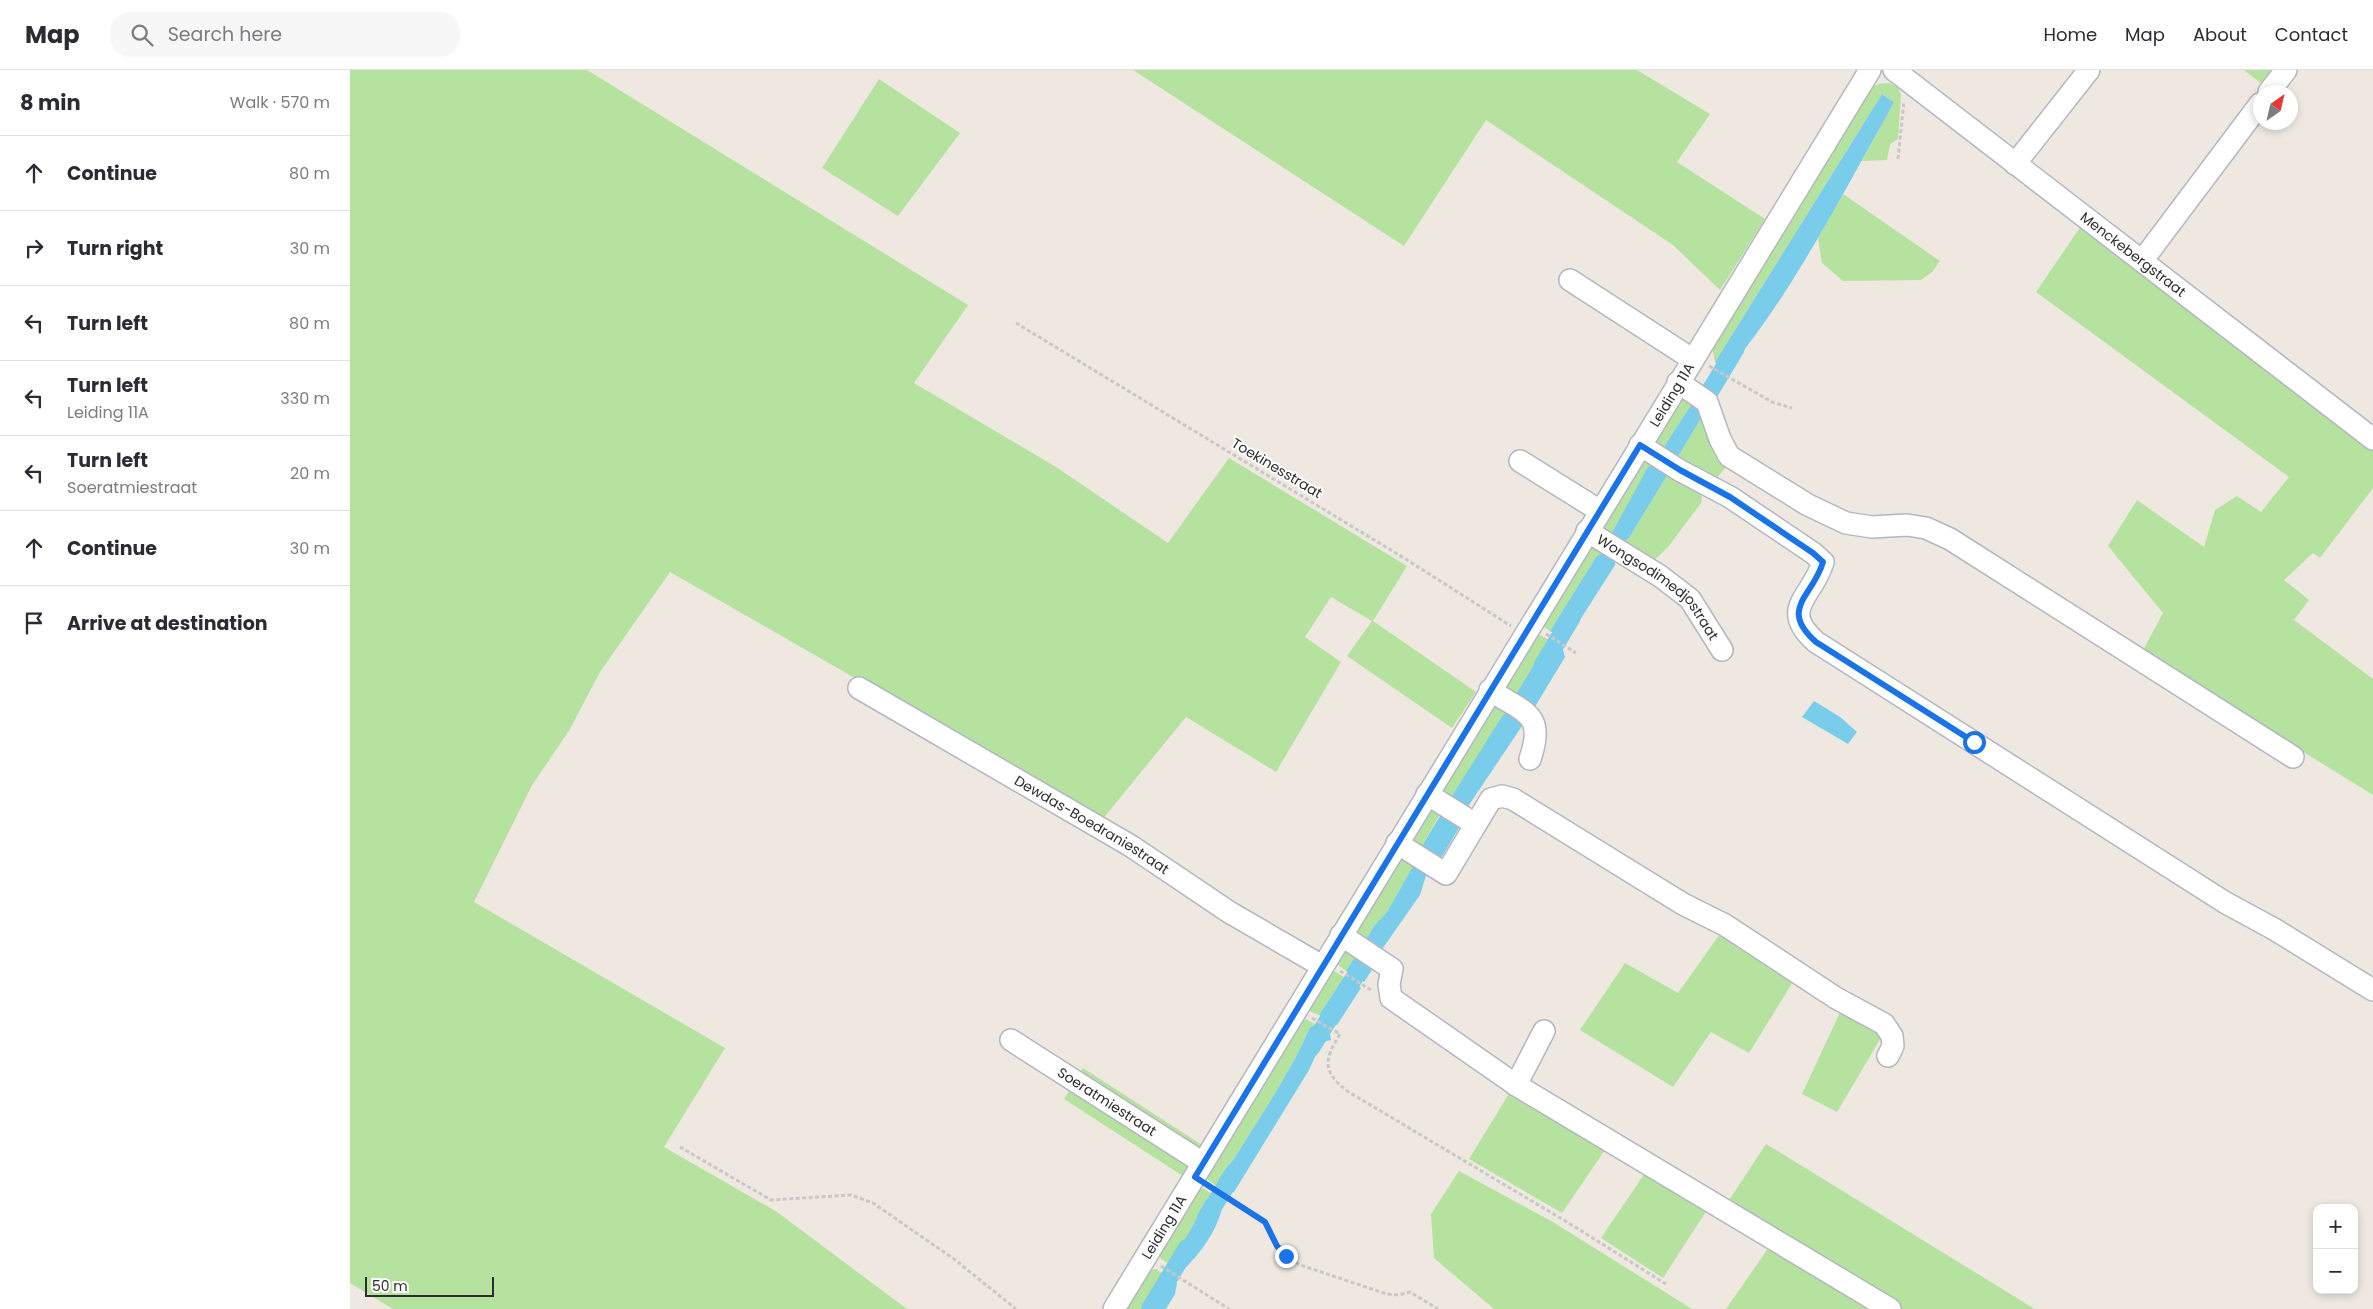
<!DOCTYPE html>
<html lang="en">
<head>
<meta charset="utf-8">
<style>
	:root { --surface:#fff; --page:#f7f7f7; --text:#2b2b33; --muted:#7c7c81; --line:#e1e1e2 }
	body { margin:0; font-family:Poppins,sans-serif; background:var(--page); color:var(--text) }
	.controls { position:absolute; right:15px; bottom:15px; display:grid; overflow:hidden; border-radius:10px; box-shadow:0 2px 8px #0003 }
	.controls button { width:45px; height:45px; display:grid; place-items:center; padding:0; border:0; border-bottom:1px solid var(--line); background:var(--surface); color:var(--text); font:25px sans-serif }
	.compass { position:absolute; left:1903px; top:15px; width:45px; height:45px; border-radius:50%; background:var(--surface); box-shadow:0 2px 8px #0003; rotate:34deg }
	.scale { position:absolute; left:15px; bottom:12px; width:129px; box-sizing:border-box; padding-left:5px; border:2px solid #2d2d2d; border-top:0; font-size:14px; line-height:18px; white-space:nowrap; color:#2d2d2d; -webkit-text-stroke:4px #fff; paint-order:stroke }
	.stop { position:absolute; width:15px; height:15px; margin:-11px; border:4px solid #1a73e8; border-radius:50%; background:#fff }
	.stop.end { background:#1a73e8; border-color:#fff; box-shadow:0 1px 5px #0008 }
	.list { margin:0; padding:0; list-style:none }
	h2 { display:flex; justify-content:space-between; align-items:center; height:65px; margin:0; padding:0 20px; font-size:21px }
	h2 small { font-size:16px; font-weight:400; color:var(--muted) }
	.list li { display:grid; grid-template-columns:32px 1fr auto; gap:15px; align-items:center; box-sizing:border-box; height:75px; padding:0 20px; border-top:1px solid var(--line) }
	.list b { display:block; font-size:19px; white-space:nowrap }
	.list p { margin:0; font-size:16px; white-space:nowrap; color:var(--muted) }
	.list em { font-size:16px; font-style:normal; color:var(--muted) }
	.icon { flex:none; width:28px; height:28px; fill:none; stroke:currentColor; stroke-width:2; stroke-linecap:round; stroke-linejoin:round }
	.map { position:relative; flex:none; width:2023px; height:1239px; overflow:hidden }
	header { display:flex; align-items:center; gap:30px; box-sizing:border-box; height:70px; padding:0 25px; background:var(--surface); border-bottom:1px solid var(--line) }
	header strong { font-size:24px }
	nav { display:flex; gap:28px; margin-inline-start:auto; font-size:18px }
	.search { width:350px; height:45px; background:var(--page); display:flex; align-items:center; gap:12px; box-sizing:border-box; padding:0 18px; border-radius:20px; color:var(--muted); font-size:19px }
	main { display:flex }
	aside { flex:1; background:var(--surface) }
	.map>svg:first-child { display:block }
</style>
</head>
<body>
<header>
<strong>Map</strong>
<div class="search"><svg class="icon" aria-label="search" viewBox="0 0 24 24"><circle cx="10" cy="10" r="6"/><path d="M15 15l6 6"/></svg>Search here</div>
<nav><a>Home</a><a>Map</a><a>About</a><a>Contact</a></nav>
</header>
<main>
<aside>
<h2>8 min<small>Walk · 570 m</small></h2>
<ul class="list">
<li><svg class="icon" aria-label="ahead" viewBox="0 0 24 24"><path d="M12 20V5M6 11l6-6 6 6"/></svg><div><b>Continue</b></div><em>80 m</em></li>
<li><svg class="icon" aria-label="right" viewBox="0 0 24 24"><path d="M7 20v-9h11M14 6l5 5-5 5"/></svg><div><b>Turn right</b></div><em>30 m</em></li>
<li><svg class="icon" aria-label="left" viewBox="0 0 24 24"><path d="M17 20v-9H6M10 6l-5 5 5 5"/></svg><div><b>Turn left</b></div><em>80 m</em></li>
<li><svg class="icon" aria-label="left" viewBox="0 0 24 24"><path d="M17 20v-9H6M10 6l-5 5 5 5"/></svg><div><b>Turn left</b><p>Leiding 11A</p></div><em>330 m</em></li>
<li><svg class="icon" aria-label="left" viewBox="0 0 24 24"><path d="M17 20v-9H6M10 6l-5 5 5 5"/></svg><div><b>Turn left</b><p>Soeratmiestraat</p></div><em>20 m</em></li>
<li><svg class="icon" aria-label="ahead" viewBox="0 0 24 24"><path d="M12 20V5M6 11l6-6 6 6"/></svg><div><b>Continue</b></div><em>30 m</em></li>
<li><svg class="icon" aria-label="arrive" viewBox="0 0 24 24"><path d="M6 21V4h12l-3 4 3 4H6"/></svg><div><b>Arrive at destination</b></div></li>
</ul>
</aside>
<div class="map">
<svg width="2023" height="1239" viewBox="0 0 2023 1239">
	<rect width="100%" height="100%" fill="#eee8e1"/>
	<g fill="#b6e2a0">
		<path d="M0,0h237l381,235 -54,78 142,84 112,76 61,-85 178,108 -34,55 103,71 -24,36 -105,-72 25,-35 -41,-24 -26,40 36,25 -65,110 -90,-55 -84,103 -432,-248 -70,100 -30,57 -39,58 -57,115 251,146 -61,99 113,65 130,97h-514l-43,-26z"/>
		<path d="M783,0h504l73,44 -33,48 88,57 -45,71 -47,-45 -187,-125 -82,126z"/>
		<path d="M1894,0h37l-14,18z"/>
		<path d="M529,9l81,54 -62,83 -76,-48z"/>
		<path d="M1539,13l9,5 3,7 -3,44 -8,5 -3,16 -25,1 32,-59 -12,-8 -167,268 -4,-22 157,-250 10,-6z"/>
		<path d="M1493,124l97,67 -8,11 -11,8 -78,1 -21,-18 -4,-25z"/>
		<path d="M1731,156l292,225v37l-53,70 -7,-5 -29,27 25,20 -15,20 79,59v116l-231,-143 21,-39 -55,-67 29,-46 67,47 11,-37 22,-14 24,16 28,-35 -253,-185z"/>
		<path d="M1330,326l16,3 32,66 -15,17 -39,-19 17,-58 -31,48 -10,-7z"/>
		<path d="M1301,389l7,4 -10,5 -40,72 -9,-11 42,-68z"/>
		<path d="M1318,400l28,18 6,8 -1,7 -33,44 -19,18 -31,-19 11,-8 37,-61z"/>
		<path d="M1241,473l15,6 -10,8 -46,74 -8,-5z"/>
		<path d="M1190,565l9,5 -36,59 -10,-13 32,-49z"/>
		<path d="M1143,634l18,6 -61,93 -10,-8z"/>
		<path d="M1082,738l16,5 -9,3 -20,35 -9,-14z"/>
		<path d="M1049,787l17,4 -29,51 -13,14 -11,19 -11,-9z"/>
		<path d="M1372,861l74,46 -47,76 -38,-21 -38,55 -93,-57 45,-67 53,30z"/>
		<path d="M995,877l13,5 -12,19 -9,-7z"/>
		<path d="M979,898l15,9 -25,38 -8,-3 -4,-4z"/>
		<path d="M1492,938l37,19 3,9 -45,76 -35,-18z"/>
		<path d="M954,948l13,7 -7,2c-19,45 -48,86 -73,127 -7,10 -18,20 -21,32l-9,-7 -2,-4 95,-155z"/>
		<path d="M733,998l119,77 -19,31 -119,-77z"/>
		<path d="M1160,1022l95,58 -43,63 -93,-54z"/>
		<path d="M1416,1074l269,165h-309l43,-62 -51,-30z"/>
		<path d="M1109,1101l94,51 139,87h-198l-60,-51 -3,-44z"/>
		<path d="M1295,1103l62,37 -44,68 -62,-40z"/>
		<path d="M853,1118l9,6 -7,7 -14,28 -22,35 -8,-5 -3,-7 38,-61z"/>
		<path d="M806,1199l10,7 -8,6 -16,27h-18l23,-38z"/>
	</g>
	<g fill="#79cdeb">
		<path d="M1532,24l12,8 -9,17c-47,83 -96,179 -157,251l-13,-8z"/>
		<path d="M1341,335l13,8 -30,50 -14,-10z"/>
		<path d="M1308,393l10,7 -2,7 -37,61 -11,8 -10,-6 40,-73z"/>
		<path d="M1256,479l9,6v10l-49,77 -16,-11 46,-74z"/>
		<path d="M1199,570l14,10 2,7 -32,53 -20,-11z"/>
		<path d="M1464,631l26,16 17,15 -9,12 -46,-27z"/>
		<path d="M1161,640l11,8v8l-55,82 -17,-5 2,-7 51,-81z"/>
		<path d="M1098,743l12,13 -17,29 -9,7 -15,-11 21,-35z"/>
		<path d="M1066,791l12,8 -8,26 -42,60 -15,-10 11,-19 13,-14z"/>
		<path d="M1008,882l16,15 -10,15 -18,-11z"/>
		<path d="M994,907l17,11 -24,37 -18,-10z"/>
		<path d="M967,955l13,8 1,7 -9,2 -13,28 -75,122 -6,1 -12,-7c3,-12 15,-22 21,-32 25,-41 54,-82 73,-127z"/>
		<path d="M862,1124l11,8c-3,25 -23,53 -42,70l-12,-8 22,-35 14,-28z"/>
		<path d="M816,1206l11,7 -2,11 -9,15h-24l16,-27z"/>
	</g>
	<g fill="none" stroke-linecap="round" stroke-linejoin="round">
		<g stroke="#79cdeb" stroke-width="18">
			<path d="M1348,341l38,-63"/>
			<path d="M1193,595l29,-48"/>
			<path d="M961,978l56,-91"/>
			<path d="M856,1148l30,-48"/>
			<path d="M800,1239l37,-61"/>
		</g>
		<g stroke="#b4b7c0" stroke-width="24">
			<g id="minor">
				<path id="s1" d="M1544,0l479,369"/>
				<path d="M1919,22l17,-22"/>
				<path d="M1665,94l74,-94"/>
				<path d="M1792,191l118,-157"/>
				<path d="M1220,210l122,79"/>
				<path d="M1328,312l29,20 13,37 9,17 79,49 38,18 26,4 35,-2 19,3 24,11 343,218"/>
				<path d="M1290,375l39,25 51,27 83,56 10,9c-10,35 -45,46 -7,80l410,261 48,26 99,61"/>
				<path d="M1170,391l80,50"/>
				<path id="s2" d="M1237,461l73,45 30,23 32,51"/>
				<path id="s3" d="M509,618l272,158 98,66 93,54"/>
				<path d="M1140,620c34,23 56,23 40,69"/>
				<path d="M1077,724l48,30"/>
				<path d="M1047,773l49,31 45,-75 11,-3 11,3 170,105 42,21 111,73 48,26 8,12 1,10 -5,10"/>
				<path d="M991,865l51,34 -3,15 2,14 125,87 374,224"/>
				<path id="s4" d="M661,970l192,123"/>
				<path d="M1166,1015l28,-54"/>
				<path id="s5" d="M764,1239l756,-1239"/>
			</g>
		</g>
		<g stroke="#c8c8c8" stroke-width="3" stroke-dasharray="4 2.5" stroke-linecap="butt">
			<path d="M1548,89l6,-58"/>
			<path d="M666,253l388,235 107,68"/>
			<path d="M1359,296l63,36 20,6"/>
			<path d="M1196,564l30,19"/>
			<path d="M990,901l31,19"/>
			<path d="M962,948l28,16c-16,26 -18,37 7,57l220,131 99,62"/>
			<path d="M330,1077l91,53 80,-5 22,8 81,56 62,50"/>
			<path d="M860,1117l55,35 12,24 9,10 14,9 87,29 12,1 11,-3 28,17"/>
			<path d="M811,1196l68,43"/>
		</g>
		<use href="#minor" stroke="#fff" stroke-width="21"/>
	</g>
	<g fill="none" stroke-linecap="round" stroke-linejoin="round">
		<path stroke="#1a73e8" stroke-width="6" d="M936,1186l-9,-10 -12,-24 -70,-45 445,-732 40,25 50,27 83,56 10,9c-10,35 -45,46 -7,80l158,100"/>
	</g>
	<g text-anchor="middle" stroke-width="4" stroke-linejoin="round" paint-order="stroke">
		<g font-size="14" fill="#2d2d2d" stroke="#fff">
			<text dy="5" stroke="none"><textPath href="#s1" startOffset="302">Menckebergstraat</textPath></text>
			<text dy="5" stroke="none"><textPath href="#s5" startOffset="1071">Leiding 11A</textPath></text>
			<text transform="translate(927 398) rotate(31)" y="5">Toekinesstraat</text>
			<text dy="5" stroke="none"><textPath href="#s2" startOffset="92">Wongsodimedjostraat</textPath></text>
			<text dy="5" stroke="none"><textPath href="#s3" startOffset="270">Dewdas-Boedraniestraat</textPath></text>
			<text dy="5" stroke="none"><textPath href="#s4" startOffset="114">Soeratmiestraat</textPath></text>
			<text dy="5" stroke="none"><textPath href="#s5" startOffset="96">Leiding 11A</textPath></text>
		</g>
	</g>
</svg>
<div class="controls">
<button>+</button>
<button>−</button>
</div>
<svg class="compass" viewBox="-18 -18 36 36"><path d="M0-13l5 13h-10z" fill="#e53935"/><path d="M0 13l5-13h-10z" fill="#7c7c81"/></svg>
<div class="scale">50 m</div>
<div class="stop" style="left:1624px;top:672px"></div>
<div class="stop end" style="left:936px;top:1186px"></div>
</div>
</main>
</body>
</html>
